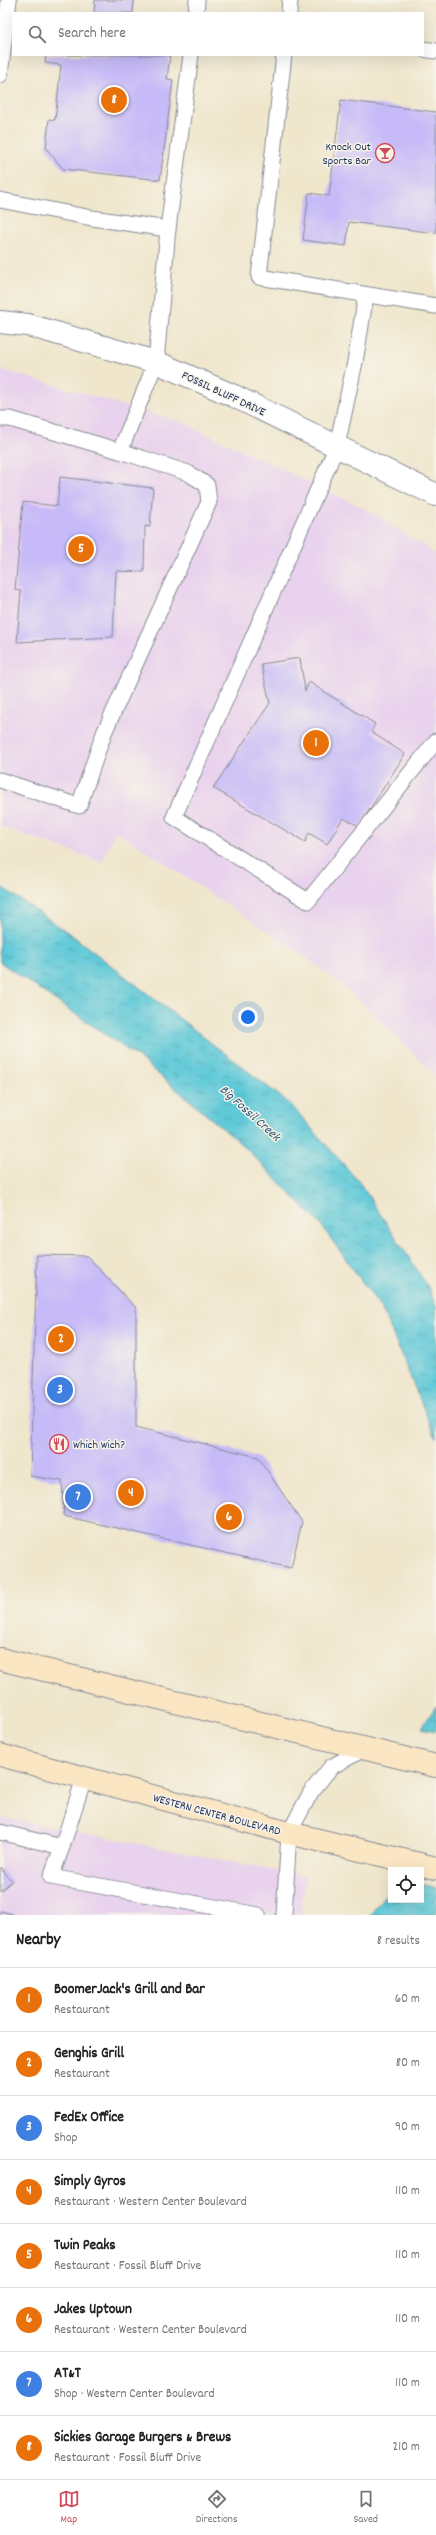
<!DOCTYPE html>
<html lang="en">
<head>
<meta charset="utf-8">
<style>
	:root { --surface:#fff; --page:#f2f2f2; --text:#222; --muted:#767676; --line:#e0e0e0; --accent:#d1495b }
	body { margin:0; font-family:Dekko,sans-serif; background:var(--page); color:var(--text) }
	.controls { position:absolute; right:12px; bottom:12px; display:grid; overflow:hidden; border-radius:0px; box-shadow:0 4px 16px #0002 }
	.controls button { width:36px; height:36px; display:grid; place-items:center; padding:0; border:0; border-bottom:1px solid var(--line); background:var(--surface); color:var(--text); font:20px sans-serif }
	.you { position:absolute; left:248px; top:1017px; width:14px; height:14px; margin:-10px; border:3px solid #fff; border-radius:50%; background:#1a73e8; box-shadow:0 0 0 6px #1a73e833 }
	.badge { display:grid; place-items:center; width:26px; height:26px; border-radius:50%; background:var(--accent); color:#fff; font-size:13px; font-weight:700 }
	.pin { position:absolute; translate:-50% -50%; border:2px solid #fff; box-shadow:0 1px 4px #0006 }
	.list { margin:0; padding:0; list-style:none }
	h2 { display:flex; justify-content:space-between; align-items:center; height:52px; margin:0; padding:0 16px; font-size:17px }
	h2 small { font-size:13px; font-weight:400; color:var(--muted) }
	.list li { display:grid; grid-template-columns:26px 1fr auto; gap:12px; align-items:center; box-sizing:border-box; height:64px; padding:0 16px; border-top:1px solid var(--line) }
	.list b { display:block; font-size:15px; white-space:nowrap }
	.list p { margin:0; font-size:13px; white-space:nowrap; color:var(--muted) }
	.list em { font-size:13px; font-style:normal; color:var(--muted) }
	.icon { flex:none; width:22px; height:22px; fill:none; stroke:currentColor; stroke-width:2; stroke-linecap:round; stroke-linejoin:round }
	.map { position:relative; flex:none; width:436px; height:1915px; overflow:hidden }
	.search { position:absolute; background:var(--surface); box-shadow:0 4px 16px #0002; left:12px; right:12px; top:12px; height:44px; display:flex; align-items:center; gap:10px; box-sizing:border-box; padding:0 14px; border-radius:0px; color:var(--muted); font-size:15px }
	.sheet { height:564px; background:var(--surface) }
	nav { display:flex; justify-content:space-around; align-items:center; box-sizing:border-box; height:56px; border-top:1px solid var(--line); background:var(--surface); font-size:11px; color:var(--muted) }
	nav a { display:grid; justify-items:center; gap:2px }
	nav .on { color:var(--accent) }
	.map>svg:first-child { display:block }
</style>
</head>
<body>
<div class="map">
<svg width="436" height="1915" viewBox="0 0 436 1915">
	<defs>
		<pattern id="water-ripples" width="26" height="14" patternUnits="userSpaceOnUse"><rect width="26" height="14" fill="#5fc9d8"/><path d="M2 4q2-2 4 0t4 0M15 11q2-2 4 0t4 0" fill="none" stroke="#4ea4b2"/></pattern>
	</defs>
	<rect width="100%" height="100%" fill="#f7f3e8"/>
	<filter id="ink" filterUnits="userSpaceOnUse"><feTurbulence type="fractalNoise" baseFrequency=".025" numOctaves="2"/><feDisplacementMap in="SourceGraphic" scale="8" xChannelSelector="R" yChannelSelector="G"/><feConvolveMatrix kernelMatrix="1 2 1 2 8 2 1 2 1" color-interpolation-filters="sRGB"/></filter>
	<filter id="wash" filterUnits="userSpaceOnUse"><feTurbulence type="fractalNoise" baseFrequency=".012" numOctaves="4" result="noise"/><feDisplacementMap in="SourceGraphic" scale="16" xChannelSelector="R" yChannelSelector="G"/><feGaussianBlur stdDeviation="0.9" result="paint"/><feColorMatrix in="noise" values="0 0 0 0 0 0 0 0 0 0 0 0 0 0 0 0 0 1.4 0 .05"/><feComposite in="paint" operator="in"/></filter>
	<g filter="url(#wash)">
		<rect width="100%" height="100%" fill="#efe6cc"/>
		<g fill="#e9d2ed">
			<path d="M0,369l186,55 180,85 70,45v522l-85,-84 -54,-41 -181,-120 -14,31 -102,-36z"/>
			<path d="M0,1817l306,59 -6,39h-300z"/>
		</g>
		<g fill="url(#water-ripples)" stroke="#3d7c9b">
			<path d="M0,886l73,50 217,168 69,78 68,103 9,22v131l-54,-129 -61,-84 -75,-77 -108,-91 -138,-95z"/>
			<path d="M436,1706v25l-14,-3z"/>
			<path d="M421,1884l15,4v27h-66l21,-27v12h30z"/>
		</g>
		<g id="blocks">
			<g fill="#c6baf8">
				<path d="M95,0h39l-1,13h-39z"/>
				<path d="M46,55h124l-3,24 6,1 -13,100 -97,-11 -17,-21 3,-29 6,1 6,-55 -16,-2z"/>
				<path d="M341,100l95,12v121l-87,-11 -3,24 -43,-6 6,-47 20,3z"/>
				<path d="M60,477l93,11 -3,39 -5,-1 -1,46 -28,-1 -3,66 -96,5 4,-51 -6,-1 8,-88 34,4z"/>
				<path d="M300,658l5,33 4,-9 66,42 -4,8 34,22 -46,72 -16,-8 -16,26 -18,-11 -4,9 -92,-54 57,-85 -9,-39z"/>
				<path d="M37,1255l50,1 49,52v119l122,30 44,65 -11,46 -227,-52 -2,-35 -32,-5z"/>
				<path d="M0,1867l12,14 -12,10z"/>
				<path d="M0,1911l13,3v1h-13z"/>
			</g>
		</g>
	</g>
	<g filter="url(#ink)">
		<use href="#blocks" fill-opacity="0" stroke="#858a95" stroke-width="1"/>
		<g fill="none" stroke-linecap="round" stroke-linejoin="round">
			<g stroke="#858a95" stroke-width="17">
				<g id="lane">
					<path d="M196,13l1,-13"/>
					<path d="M289,13l1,-13"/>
					<path d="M423,49l13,2"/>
					<path d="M284,55l-25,222 177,29"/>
					<path d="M0,75l9,-75"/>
					<path d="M0,200l92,18 76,11"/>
					<path d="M366,295l-11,67 -18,84 -163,371 134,84 128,-160"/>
					<path d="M0,419h10l110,32 68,22 19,12 2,17 -105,231 -25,73 -79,-26"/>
					<path d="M120,451l36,-89 12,-133 23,-174"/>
					<path d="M0,1832l62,15 22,-69"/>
					<path d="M62,1847l-11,30 207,38"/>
					<path d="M284,1915l5,-82 22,-41 20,-25 33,-18"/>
				</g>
			</g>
			<g stroke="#858a95" stroke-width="24">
				<path id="street" d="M0,322l28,3 128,37 78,34 202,99"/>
			</g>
			<g stroke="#858a95" stroke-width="24">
				<g id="secondary">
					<path d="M0,1659l436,107"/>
					<path d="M0,1755l289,78 147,35"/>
				</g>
			</g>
			<use href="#lane" stroke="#fff" stroke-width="15"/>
			<use href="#street" stroke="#fff" stroke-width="22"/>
			<use href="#secondary" stroke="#fbe6c4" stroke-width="22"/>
		</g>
	</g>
	<defs>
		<g id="bar-ring" transform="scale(1)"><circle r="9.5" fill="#f7f3e8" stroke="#d1495b" stroke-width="1.5"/><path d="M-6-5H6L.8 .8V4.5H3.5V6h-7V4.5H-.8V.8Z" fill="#d1495b"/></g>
		<g id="restaurant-ring" transform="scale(1)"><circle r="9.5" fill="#f7f3e8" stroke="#d1495b" stroke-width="1.5"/><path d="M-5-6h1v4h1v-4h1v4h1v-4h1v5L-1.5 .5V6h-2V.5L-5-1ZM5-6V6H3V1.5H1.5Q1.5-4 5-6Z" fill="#d1495b"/></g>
	</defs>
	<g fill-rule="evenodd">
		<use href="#bar-ring" x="385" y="153"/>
		<use href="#restaurant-ring" x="59" y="1444"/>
	</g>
	<g text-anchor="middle" stroke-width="3" stroke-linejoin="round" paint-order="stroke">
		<g font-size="12" fill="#1b2f5e" stroke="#f7f3e8" text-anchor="end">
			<text x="371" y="150">Knock Out<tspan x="371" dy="14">Sports Bar</tspan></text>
			<text x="73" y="1448" text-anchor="start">Which Wich?</text>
		</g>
		<g font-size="12" fill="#1b2f5e" stroke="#f7f3e8">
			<text transform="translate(224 393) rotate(25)" y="4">FOSSIL BLUFF DRIVE</text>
			<text transform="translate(217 1814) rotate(15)" y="4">WESTERN CENTER BOULEVARD</text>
		</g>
		<g font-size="13" font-style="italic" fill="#2c567c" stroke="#f7f3e8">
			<text transform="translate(251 1112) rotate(42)" y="5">Big Fossil Creek</text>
		</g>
	</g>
</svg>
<div class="controls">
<button><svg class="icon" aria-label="locate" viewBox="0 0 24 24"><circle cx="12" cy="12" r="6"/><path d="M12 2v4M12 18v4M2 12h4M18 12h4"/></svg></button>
</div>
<div class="you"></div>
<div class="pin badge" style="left:316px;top:743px;background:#e8710a">1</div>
<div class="pin badge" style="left:61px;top:1339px;background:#e8710a">2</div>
<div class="pin badge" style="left:60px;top:1390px;background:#3f7fe0">3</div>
<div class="pin badge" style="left:131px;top:1493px;background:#e8710a">4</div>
<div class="pin badge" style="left:81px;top:549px;background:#e8710a">5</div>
<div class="pin badge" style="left:229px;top:1517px;background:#e8710a">6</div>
<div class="pin badge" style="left:78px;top:1497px;background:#3f7fe0">7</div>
<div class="pin badge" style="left:114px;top:100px;background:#e8710a">8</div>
<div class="search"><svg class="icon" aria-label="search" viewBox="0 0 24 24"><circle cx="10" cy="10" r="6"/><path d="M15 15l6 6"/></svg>Search here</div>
</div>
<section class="sheet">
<h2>Nearby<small>8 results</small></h2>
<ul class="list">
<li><span class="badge" style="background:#e8710a">1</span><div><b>BoomerJack's Grill and Bar</b><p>Restaurant</p></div><em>60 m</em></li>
<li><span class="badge" style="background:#e8710a">2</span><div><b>Genghis Grill</b><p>Restaurant</p></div><em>80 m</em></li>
<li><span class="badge" style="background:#3f7fe0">3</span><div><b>FedEx Office</b><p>Shop</p></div><em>90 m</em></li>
<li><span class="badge" style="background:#e8710a">4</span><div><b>Simply Gyros</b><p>Restaurant · Western Center Boulevard</p></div><em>110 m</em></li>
<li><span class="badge" style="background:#e8710a">5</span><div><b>Twin Peaks</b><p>Restaurant · Fossil Bluff Drive</p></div><em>110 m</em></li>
<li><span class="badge" style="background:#e8710a">6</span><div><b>Jakes Uptown</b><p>Restaurant · Western Center Boulevard</p></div><em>110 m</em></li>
<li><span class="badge" style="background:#3f7fe0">7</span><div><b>AT&amp;T</b><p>Shop · Western Center Boulevard</p></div><em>110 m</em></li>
<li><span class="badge" style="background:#e8710a">8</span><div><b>Sickies Garage Burgers &amp; Brews</b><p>Restaurant · Fossil Bluff Drive</p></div><em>210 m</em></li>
</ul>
</section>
<nav>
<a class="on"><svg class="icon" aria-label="map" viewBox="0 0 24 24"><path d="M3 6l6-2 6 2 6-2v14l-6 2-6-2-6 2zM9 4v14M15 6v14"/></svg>Map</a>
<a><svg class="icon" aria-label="directions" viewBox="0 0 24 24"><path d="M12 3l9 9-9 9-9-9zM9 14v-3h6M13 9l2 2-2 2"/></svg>Directions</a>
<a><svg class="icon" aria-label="saved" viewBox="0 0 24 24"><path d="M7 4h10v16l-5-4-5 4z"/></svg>Saved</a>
</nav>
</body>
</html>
